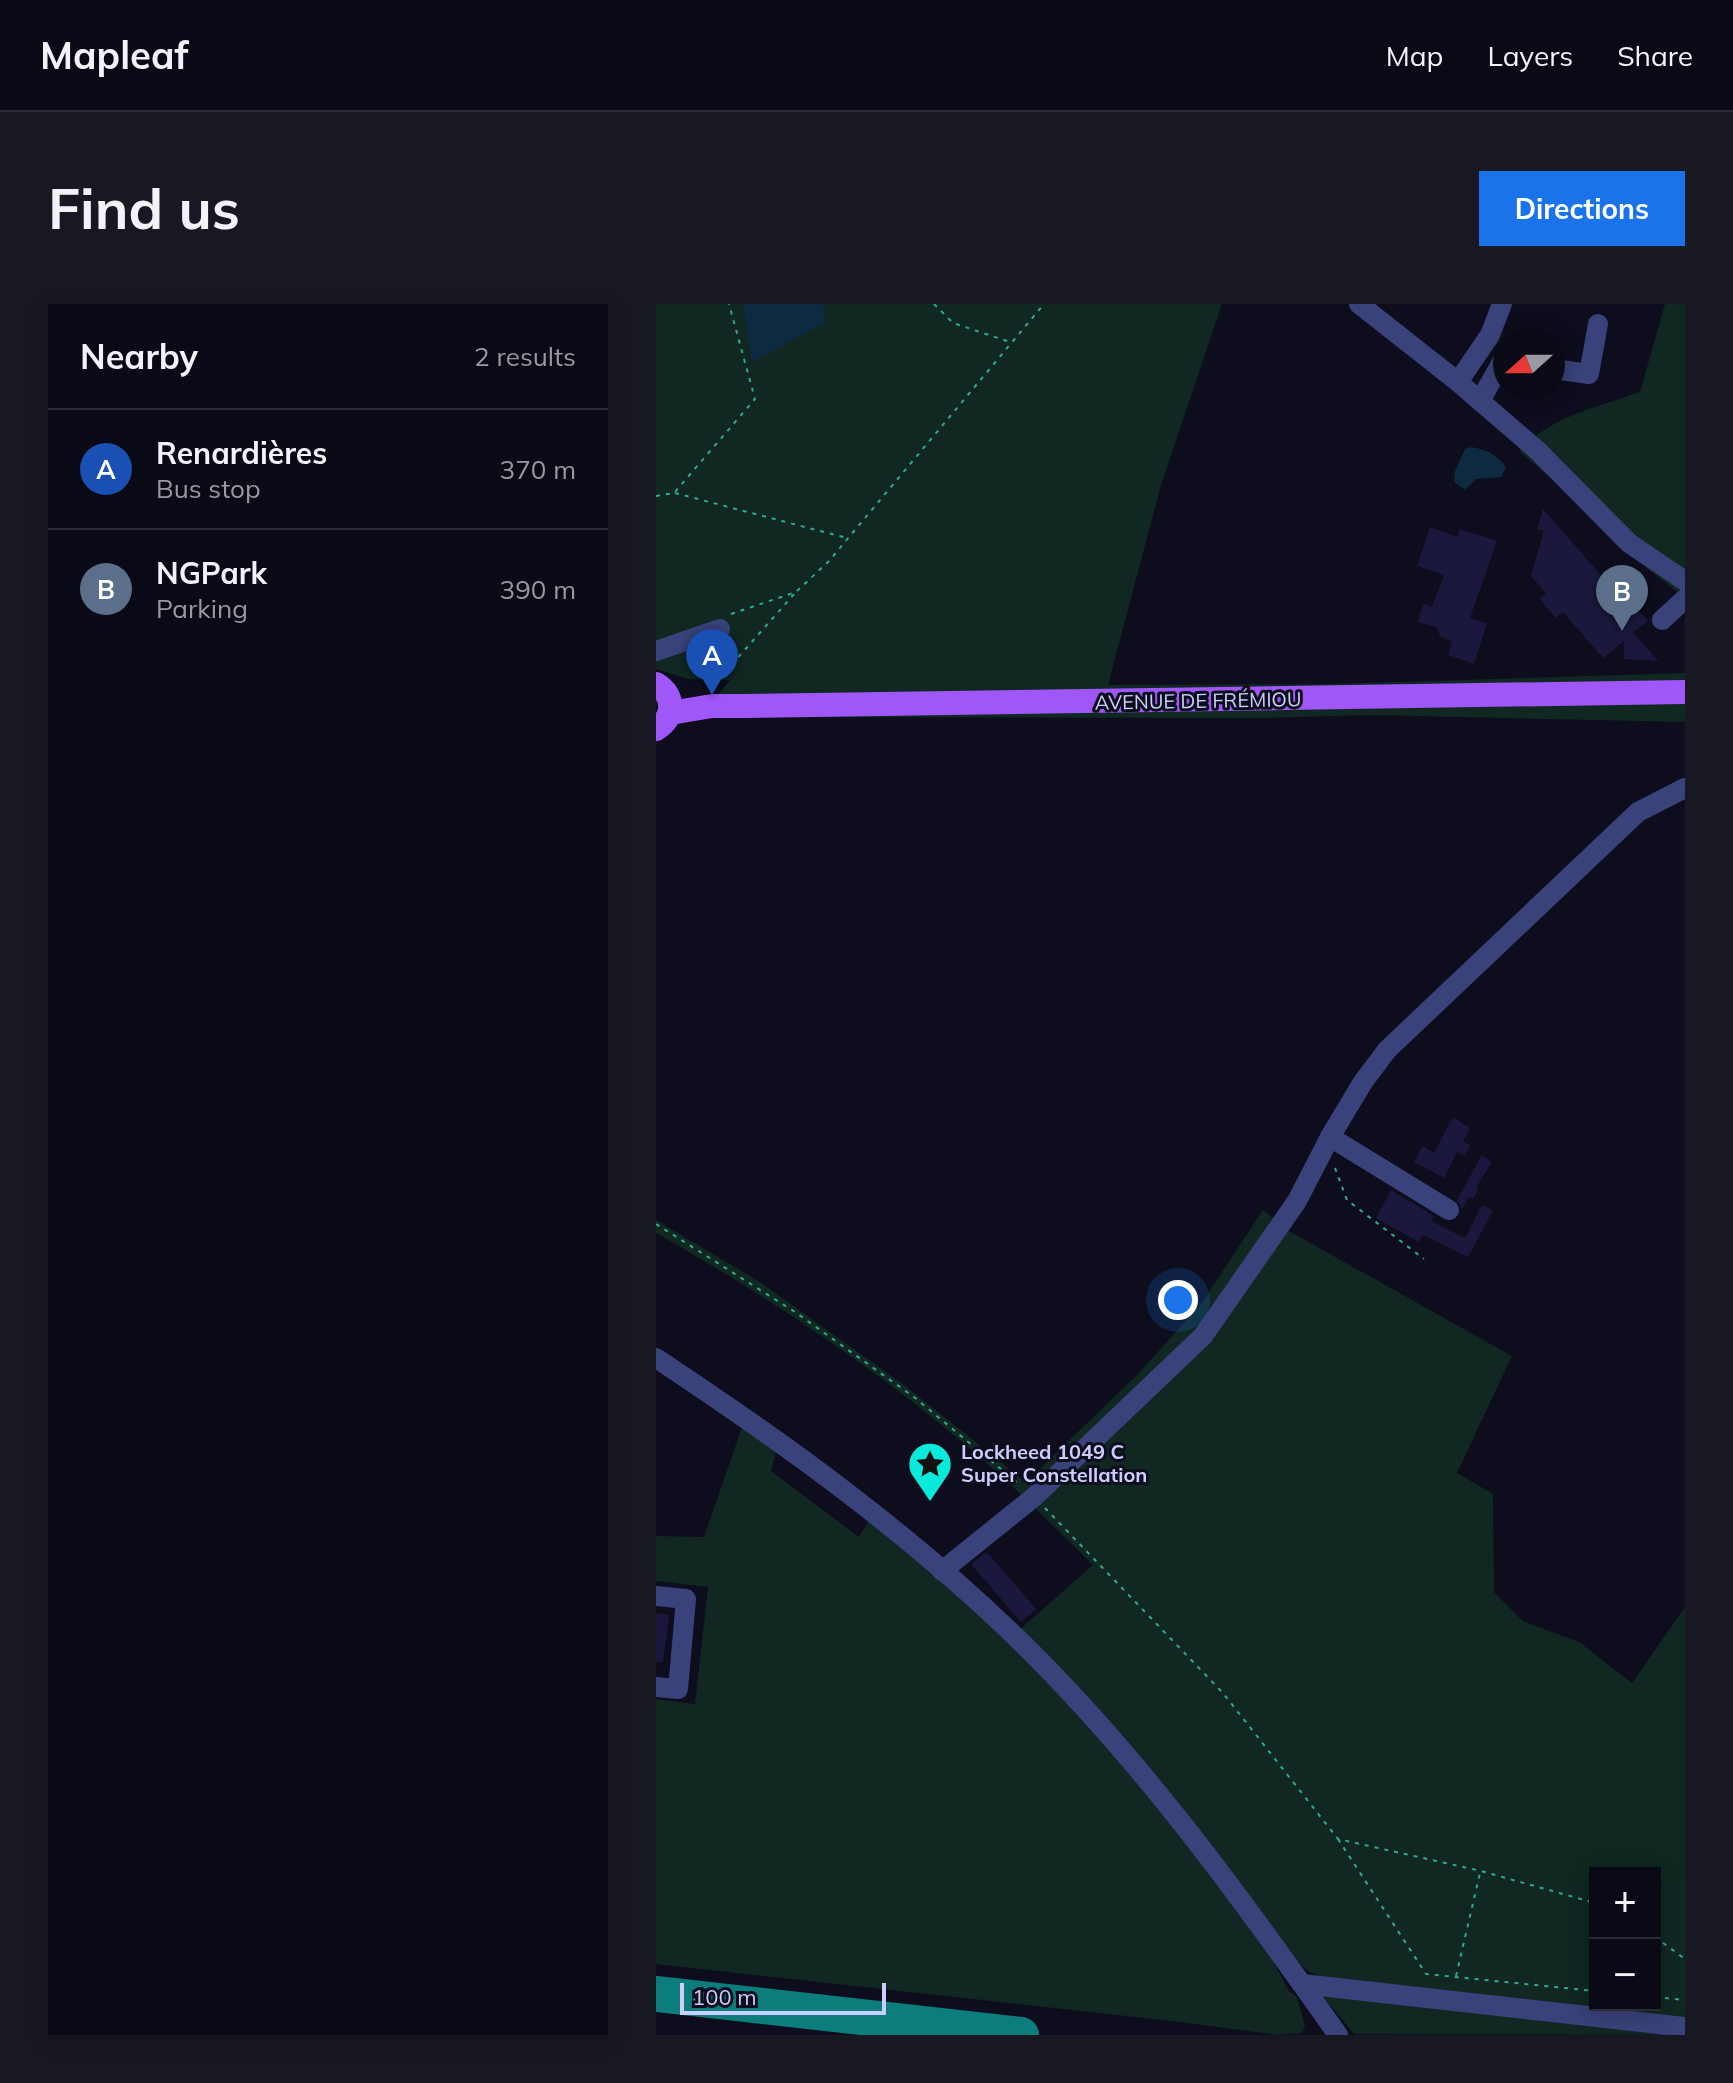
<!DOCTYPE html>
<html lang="en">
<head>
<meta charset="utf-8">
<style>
	:root { --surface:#0a0a16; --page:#181823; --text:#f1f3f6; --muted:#999aa1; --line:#2a2b35; --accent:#1a73e8 }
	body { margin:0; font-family:Mulish,sans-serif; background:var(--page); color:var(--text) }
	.controls { position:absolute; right:24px; bottom:24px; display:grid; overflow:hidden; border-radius:0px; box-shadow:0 4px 20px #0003 }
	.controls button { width:72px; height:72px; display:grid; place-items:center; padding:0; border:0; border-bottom:2px solid var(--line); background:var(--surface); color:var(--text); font:40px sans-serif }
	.compass { position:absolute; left:837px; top:24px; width:72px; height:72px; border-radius:50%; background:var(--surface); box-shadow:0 4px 20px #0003; rotate:249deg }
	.scale { position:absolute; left:24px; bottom:20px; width:206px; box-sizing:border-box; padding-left:8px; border:4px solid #cbcefd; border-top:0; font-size:22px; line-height:28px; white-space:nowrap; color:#cbcefd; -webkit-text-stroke:6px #0d0d1d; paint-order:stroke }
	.you { position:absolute; left:522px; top:996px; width:28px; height:28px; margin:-20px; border:6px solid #fff; border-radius:50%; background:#1a73e8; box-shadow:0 0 0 12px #1a73e833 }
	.badge { display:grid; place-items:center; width:52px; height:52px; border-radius:50%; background:var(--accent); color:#fff; font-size:26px; font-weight:700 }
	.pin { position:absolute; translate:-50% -66px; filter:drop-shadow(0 2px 4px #0008) }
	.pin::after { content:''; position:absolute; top:42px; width:28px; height:24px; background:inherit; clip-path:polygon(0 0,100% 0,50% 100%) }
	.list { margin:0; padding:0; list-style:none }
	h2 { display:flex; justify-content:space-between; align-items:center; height:104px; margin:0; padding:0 32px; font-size:34px }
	h2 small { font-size:26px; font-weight:400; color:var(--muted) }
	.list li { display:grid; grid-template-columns:52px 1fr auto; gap:24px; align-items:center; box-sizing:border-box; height:120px; padding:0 32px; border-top:2px solid var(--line) }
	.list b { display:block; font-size:30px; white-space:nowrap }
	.list p { margin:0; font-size:26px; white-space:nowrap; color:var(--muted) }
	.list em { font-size:26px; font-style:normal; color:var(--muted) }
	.map { position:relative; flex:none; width:1029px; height:1731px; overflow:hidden; border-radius:0px }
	header { display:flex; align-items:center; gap:48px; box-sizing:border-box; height:112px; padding:0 40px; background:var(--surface); border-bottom:2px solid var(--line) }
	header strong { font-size:38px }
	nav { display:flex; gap:44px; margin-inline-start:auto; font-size:28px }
	.intro { display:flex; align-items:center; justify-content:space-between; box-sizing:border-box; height:192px; padding:0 48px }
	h1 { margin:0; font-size:56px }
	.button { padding:20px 36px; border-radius:0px; background:var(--accent); color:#fff; font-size:28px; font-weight:700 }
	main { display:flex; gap:48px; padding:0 48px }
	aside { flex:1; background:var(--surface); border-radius:0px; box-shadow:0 4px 20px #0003 }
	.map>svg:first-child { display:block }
</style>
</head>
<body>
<header>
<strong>Mapleaf</strong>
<nav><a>Map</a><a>Layers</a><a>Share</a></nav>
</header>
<div class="intro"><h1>Find us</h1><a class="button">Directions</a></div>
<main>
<aside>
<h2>Nearby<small>2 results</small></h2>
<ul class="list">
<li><span class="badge" style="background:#1a4fb4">A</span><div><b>Renardières</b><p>Bus stop</p></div><em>370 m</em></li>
<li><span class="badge" style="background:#5c6f8a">B</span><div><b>NGPark</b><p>Parking</p></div><em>390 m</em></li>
</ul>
</aside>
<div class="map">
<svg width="1029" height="1731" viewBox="0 0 1029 1731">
	<rect width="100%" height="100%" fill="#0d0d1d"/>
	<g fill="#102722" fill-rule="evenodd">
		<path d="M0,0h566l-61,181 -53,200 222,-1 355,-11v49l-312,-7 -114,3 -559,-1 30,-37 -42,-1 -32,-10z"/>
		<path d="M1009,0h20v294l-64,-50 -52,-54 -50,-43c30,-34 79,-44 121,-59z"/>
		<path d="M607,906l26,21 223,125 -55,117 36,21 1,98 29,29 56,21 53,41 53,-76v428l-331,-1 -33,-40 2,-15 -18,-10 -10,-11 -277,-327 75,-66c-31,-30 -61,-61 -93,-90 -103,-93 -223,-173 -344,-242v-13l104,62 144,103 122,97 113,-109 62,-69zM939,1569h60v132h-60z"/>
		<path d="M86,1123l34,24 -5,20 88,66 12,-20 136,122 96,99 111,135 54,79 21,39 8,6 8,29 -3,7 -25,2 -97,-13 -524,-58v-265l39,5 13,-117 -52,-6v-45l48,1z"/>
	</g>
	<g fill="#0e2a40">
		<path d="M87,0h80l2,19 -73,39z"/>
		<path d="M815,143c14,2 27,8 35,20l-5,10 -25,2 -11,11 -11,-8 1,-11 10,-22z"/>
	</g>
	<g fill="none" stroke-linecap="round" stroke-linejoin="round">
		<path stroke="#0c7c7c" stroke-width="36" d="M0,1690l365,41"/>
	</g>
	<g fill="#1a193d">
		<path d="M887,205l78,89 3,-3 24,26 -15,11 25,29 -34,-2v-18l-21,17 -40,-46 -7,6 -16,-19 6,-6 -15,-17 13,-45 -7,-2z"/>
		<path d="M774,223l27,10 3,-8 37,12 -27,77 17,5 -13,41 -26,-9 4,-14 -11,-4 -5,-10 -18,-5 5,-18 9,3 12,-32 -27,-9z"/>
		<path d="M797,813l17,11 -7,13 7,4 -5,11 -8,-4 -13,26 -30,-16 9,-16 11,7z"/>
		<path d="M826,851l10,7 -15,24 2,1 -6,12 -4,-2 -7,12 -5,-9z"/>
		<path d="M735,886l43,26 -3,5 34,17 17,-33 11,5 -25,47 -45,-22 -4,7 -43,-24z"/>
		<path d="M331,1248l49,57 -15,13 -50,-58z"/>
		<path d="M0,1309l13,2 -6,47h-7z"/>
	</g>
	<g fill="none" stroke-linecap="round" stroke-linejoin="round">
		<g stroke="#32aa8e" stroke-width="2" stroke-dasharray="4 6" stroke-linecap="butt">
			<path d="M278,0l19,19 57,19"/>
			<path d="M19,189l172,45"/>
			<path d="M0,192l18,-3 81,-94 -26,-95"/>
			<path d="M75,310l65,-22 33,-31 215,-257"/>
			<path d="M56,383l83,-94"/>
			<path d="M679,864l12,32 77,59"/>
			<path d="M0,920l139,88 119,85 106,88"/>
			<path d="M389,1204l178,185 115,146 143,32 114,32"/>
			<path d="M682,1535l88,135 169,17"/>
			<path d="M999,1633l30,22"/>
			<path d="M800,1672l24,-103"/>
			<path d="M999,1693l30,3"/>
		</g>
		<g stroke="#39427a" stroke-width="20">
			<path d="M703,0l99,78 80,69 91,92 56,38"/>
			<path d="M897,65l36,5 9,-50"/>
			<path d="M802,78l32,-47 12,-31"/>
			<path d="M824,97l22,-39 3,1"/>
			<path d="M1006,316l23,-21"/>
			<path d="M0,347l64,-22"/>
			<path d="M674,833l119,73"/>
			<path d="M0,1054c130,86 256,177 367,286 120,118 219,255 315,391"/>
			<path d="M286,1267l92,-74 169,-161 94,-135 33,-64 33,-55 24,-32 251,-238 47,-24"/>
			<path d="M0,1292l30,3 -8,90 -22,-2"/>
			<path d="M646,1680l383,43"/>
		</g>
		<g stroke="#a057f8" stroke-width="24">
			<path d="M0,380c19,12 19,33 0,45"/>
			<path d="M14,409l42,-7h31l942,-14"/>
		</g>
	</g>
	<defs>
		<g id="sight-pin" transform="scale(2.3)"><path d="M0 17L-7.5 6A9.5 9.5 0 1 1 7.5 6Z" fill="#0aeada" stroke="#0d0d1d"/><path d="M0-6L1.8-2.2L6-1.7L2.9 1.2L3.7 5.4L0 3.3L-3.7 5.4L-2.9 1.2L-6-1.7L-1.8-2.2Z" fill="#111"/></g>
	</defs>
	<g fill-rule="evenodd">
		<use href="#sight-pin" x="274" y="1160"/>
	</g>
	<g text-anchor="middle" stroke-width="6" stroke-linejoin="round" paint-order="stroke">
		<g font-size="20" fill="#cbcefd" stroke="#0d0d1d">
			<text transform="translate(542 397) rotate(-1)" y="7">AVENUE DE FRÉMIOU</text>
		</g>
		<g font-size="20" font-weight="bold" fill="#cbcefd" stroke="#0d0d1d" text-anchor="start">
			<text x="305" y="1155">Lockheed 1049 C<tspan x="305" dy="23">Super Constellation</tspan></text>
		</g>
	</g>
</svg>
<div class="controls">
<button>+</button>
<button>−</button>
</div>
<svg class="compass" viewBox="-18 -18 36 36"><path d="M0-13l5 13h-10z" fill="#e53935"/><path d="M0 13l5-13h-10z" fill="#999aa1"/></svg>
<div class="scale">100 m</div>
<div class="you"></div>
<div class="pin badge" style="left:56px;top:391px;background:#1a4fb4">A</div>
<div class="pin badge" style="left:966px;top:327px;background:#5c6f8a">B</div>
</div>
</main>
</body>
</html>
